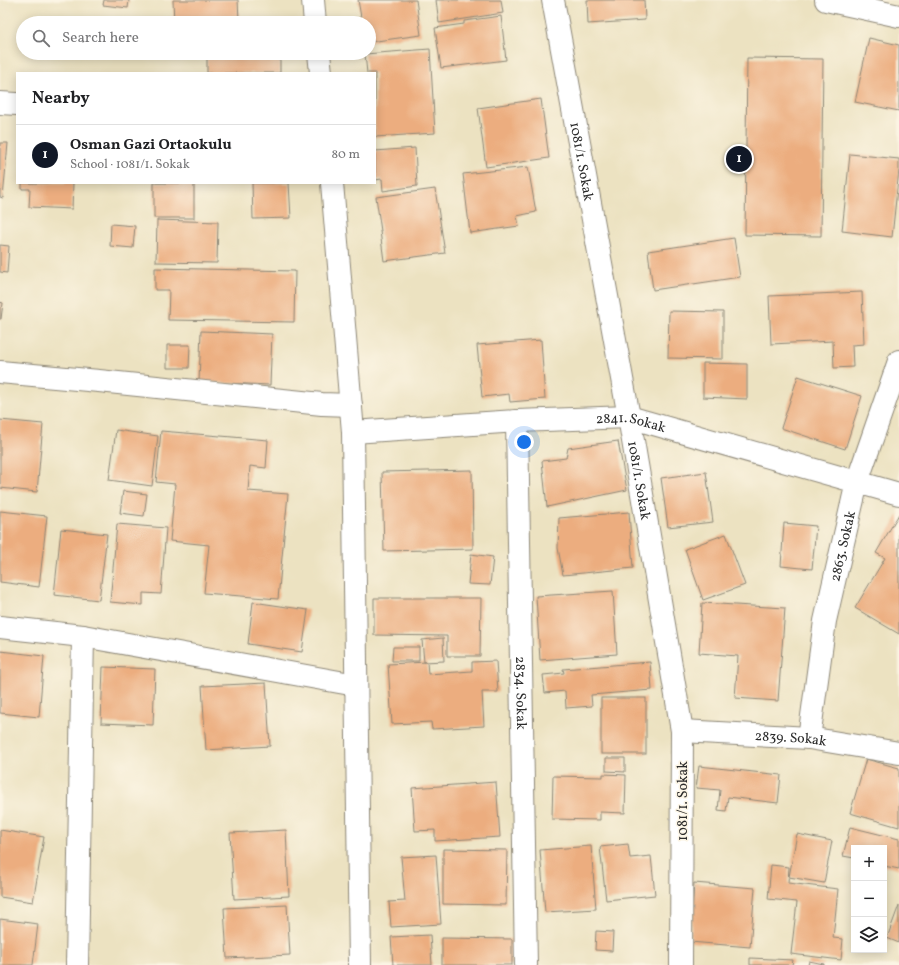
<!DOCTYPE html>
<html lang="en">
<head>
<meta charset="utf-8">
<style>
	:root { --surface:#fff; --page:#f2f2f2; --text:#202124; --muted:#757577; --line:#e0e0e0; --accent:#111827 }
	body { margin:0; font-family:Vollkorn,serif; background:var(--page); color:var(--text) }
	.controls { position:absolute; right:12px; bottom:12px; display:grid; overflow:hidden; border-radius:0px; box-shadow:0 2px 10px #0003 }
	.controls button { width:36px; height:36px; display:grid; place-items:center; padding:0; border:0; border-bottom:1px solid var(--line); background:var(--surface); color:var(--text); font:20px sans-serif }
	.you { position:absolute; left:524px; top:442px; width:14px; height:14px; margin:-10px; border:3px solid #fff; border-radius:50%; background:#1a73e8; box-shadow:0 0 0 6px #1a73e833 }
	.badge { display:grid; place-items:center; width:26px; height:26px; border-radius:50%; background:var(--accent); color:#fff; font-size:13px; font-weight:700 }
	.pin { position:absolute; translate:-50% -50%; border:2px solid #fff; box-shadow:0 1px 4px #0006 }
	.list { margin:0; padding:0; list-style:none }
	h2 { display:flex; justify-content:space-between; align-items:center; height:52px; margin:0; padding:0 16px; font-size:17px }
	h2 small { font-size:13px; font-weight:400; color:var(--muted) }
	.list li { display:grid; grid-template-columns:26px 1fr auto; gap:12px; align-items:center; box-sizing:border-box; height:60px; padding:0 16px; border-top:1px solid var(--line) }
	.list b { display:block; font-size:15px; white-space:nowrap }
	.list p { margin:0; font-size:13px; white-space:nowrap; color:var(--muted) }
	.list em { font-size:13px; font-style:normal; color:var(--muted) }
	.icon { flex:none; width:22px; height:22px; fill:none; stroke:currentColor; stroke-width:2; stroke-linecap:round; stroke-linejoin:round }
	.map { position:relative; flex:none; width:899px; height:965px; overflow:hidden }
	.search { position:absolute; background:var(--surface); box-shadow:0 2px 10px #0003; left:16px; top:16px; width:360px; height:44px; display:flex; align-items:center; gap:10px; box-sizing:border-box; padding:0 14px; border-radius:22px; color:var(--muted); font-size:15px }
	.panel { position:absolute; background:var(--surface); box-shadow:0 2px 10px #0003; left:16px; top:72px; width:360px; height:112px; border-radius:0px }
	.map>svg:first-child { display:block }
</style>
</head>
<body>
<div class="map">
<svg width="899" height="965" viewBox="0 0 899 965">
	<rect width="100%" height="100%" fill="#fcf5e5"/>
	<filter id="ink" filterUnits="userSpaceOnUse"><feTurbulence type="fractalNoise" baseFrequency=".025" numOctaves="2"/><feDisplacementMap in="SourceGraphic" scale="8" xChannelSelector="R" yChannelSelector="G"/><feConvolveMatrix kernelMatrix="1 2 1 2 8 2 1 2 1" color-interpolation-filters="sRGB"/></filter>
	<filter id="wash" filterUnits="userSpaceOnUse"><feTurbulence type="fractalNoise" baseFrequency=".012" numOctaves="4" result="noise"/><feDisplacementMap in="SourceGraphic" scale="16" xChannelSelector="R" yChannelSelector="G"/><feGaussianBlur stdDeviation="0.9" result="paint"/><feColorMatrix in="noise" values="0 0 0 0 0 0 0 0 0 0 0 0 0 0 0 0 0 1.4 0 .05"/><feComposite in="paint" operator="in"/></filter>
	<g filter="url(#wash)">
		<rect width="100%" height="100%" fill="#ece2c1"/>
		<g id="blocks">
			<g fill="#ecad7f">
				<path d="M104,0h25l-1,8 -25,-3z"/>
				<path d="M173,0h65l1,20 -44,3h-21z"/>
				<path d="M358,0h58l5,35 -52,7v-19h-7z"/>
				<path d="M436,0h65l2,13 -64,10z"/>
				<path d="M587,0h57l1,20 -57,4z"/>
				<path d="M501,16l5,44 -65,8 -6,-40 29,-4v-3z"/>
				<path d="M869,38l30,7v66l-44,-9z"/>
				<path d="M430,49l5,84 -60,4v-64h-8l-2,-19z"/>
				<rect x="207" y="53" width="73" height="20"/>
				<path d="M747,58l76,1 -2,177 -76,-1z"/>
				<path d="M541,99l8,59 -63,9 -8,-59z"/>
				<path d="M0,143h8l-5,55 -3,-1z"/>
				<path d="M415,148l2,38 -34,5 -1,-12 -7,1v-29z"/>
				<path d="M850,154l49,5v11l-7,67 -50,-6z"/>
				<path d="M528,167l8,45 -19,4 2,10 -49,7 -7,-59z"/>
				<path d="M22,183h51l-1,26 -43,-2 1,-18h-8z"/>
				<rect x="154" y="183" width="40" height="35"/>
				<path d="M252,183h37l2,35 -38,1z"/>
				<path d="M435,189l10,64 -61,8 -4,-30h1l-5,-34z"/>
				<path d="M157,220l61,2 -1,41 -61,-1z"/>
				<path d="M111,224l24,2 -2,22 -23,-2z"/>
				<path d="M734,238l6,39 -87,13 -5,-39z"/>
				<path d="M0,245l9,1 -2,27 -7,-1z"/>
				<path d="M155,268l140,3 -1,51 -126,-2 1,-30h-14z"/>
				<path d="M862,292l2,52 -12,1 1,22 -19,1 -1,-27 -62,3 -2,-48z"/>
				<path d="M0,302l3,1 -2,16h-1z"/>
				<path d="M669,311l54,1v47l-55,-1z"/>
				<path d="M201,331l71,3 -2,51 -71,-3z"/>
				<path d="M541,340l4,59 -35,3 -1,-8 -27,3 -5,-52z"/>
				<path d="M167,345h23l-1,23h-22z"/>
				<path d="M703,363l44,1v35l-44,-2z"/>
				<path d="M798,376l64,20 -17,53 -64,-21z"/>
				<path d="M0,420l43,4 -6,68 -37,-4z"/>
				<path d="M116,430l42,6 -6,50 -43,-6z"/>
				<path d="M161,431l107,9 -2,28 -16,-2 -2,25 40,3 -10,105 -74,-6 5,-48 -39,-4 5,-57 -19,-2z"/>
				<path d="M618,441l9,49 -80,17 -5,-46 24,-3 2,-10z"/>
				<path d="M472,470l1,79 -89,2 -2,-79z"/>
				<path d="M706,472l7,50 -45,5 -7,-49z"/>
				<path d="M123,491l24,3 -3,22 -24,-3z"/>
				<path d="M0,511l47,5 -8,71 -39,-5z"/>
				<path d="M629,512l4,56 -70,7 -5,-27 1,-30z"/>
				<path d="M899,514v120l-44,-26 30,-50 -9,-5z"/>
				<path d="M784,523l32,3 -4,43 -31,-3z"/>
				<path d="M117,524l49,4 -5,66 -18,-1v12l-33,-3z"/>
				<path d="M61,529l46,5 -8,66 -45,-5z"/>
				<path d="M726,534l19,51 -42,15 -18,-51z"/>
				<path d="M471,554l22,3 -3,28 -22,-1z"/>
				<path d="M613,591l4,63 -77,6 -4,-64z"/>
				<path d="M374,598h107l-1,58h-33v-20l-73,-1z"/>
				<path d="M253,602l55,8 -6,42 -54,-8z"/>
				<path d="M702,603l83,5 -7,93 -43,-3 3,-42 -39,-3z"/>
				<path d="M443,638l1,23 -20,1 -2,-22z"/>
				<path d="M393,647h26v14h-27z"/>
				<path d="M0,651l44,5 -5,61 -39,-4z"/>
				<path d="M496,661l2,31h-16l2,34 -52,3 -1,-7 -39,2 -4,-60 39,-2 1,12 44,-3v-9z"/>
				<path d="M650,662l2,28 -61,5 1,11 -26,2 -1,-17 -20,2 -2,-18 21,-2 -1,-4z"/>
				<path d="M103,667l52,2 -2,56 -52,-2z"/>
				<path d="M266,683l4,63 -64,4 -4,-64z"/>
				<rect x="601" y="698" width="45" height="56"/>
				<path d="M606,758h19v14l-19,-1z"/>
				<path d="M866,759l33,9v59l-49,-14z"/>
				<path d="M699,766l82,9 -3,28 -50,-6 -2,14 -8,-1 2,-20 -24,-2z"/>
				<path d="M603,774l23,1 -1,38 -25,-1v8l-48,-1 1,-43 50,1z"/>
				<path d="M496,782l4,55 -65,4v-11l-20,1 -3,-43z"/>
				<path d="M850,827l49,12v30l-15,-3v-18h-30v10l-11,-2z"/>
				<path d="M0,830l44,7 -11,65 -33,-5z"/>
				<path d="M286,830l3,66 -55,3 -4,-66z"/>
				<path d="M797,834l35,7 -8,42 -35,-6z"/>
				<path d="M628,844l2,14 21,-2 4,39 -49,5 -6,-53z"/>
				<path d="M591,846l5,63 -51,3 -5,-62z"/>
				<path d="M443,849l64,1 -1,55 -63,-1z"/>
				<path d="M436,855l5,69 -50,3 -2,-25 16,-1 -4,-44z"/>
				<path d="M771,865l18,2 -1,16 50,6 -5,49 10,1 -2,21 -50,-6 6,-52 -29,-3z"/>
				<path d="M694,883l61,5 -5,59 -60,-5z"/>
				<path d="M287,905l3,50 -63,3 -3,-50z"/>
				<path d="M899,905v38l-12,-5z"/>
				<path d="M0,919l38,5 -5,41h-33z"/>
				<path d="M596,931l17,1 -1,19 -17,-1z"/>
				<path d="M430,935l2,30h-39l-2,-28z"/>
				<path d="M442,938l70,1v26h-70z"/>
				<path d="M750,958l43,2 -1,5h-42z"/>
				<path d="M809,961l15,3v1h-16z"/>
			</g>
		</g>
	</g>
	<g filter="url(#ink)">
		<use href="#blocks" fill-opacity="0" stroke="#8c8676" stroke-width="1"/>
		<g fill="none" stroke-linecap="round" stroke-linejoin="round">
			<g stroke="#8c8676" stroke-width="24">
				<g id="minor">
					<path d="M313,0l2,23"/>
					<path id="s1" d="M553,0l76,417 53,314 -1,234"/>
					<path d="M826,0l73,16"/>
					<path d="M319,53l2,20"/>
					<path d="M0,103l17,1"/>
					<path d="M332,183l21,249 7,533"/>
					<path d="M0,372l99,9 223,23 29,1"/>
					<path id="s2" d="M517,421l9,544"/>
					<path id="s3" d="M353,432l164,-11 112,-4 270,77"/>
					<path d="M0,627l83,9 273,49"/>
					<path id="s4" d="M682,731l127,7 90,15"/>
					<path id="s5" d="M809,738l16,-117 32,-139 42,-121"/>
					<path d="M77,965l6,-329"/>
				</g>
			</g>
			<use href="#minor" stroke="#fff" stroke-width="22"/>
		</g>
	</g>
	<g text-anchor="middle" stroke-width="3" stroke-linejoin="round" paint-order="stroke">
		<g font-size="14" fill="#2b2b2b" stroke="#fcf5e5">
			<text dy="5" stroke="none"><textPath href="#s1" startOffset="164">1081/1. Sokak</textPath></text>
			<text dy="5" stroke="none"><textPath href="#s3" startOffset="279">2841. Sokak</textPath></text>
			<text dy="5" stroke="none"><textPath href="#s1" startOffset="488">1081/1. Sokak</textPath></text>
			<text dy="5" stroke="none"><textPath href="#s5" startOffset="195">2863. Sokak</textPath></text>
			<text dy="5" stroke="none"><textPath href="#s2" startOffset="272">2834. Sokak</textPath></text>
			<text dy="5" stroke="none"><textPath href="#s4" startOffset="109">2839. Sokak</textPath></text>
			<text transform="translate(682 801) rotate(-90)" y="5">1081/1. Sokak</text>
		</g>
	</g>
</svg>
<div class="controls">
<button>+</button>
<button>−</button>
<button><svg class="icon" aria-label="layers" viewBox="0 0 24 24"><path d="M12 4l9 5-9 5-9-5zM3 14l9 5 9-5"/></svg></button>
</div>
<div class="you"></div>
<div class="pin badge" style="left:739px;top:159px">1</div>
<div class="search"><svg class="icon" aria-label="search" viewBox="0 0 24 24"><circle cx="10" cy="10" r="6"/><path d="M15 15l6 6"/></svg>Search here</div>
<section class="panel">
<h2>Nearby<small></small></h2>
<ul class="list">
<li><span class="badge">1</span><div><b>Osman Gazi Ortaokulu</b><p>School · 1081/1. Sokak</p></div><em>80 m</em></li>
</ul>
</section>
</div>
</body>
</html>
